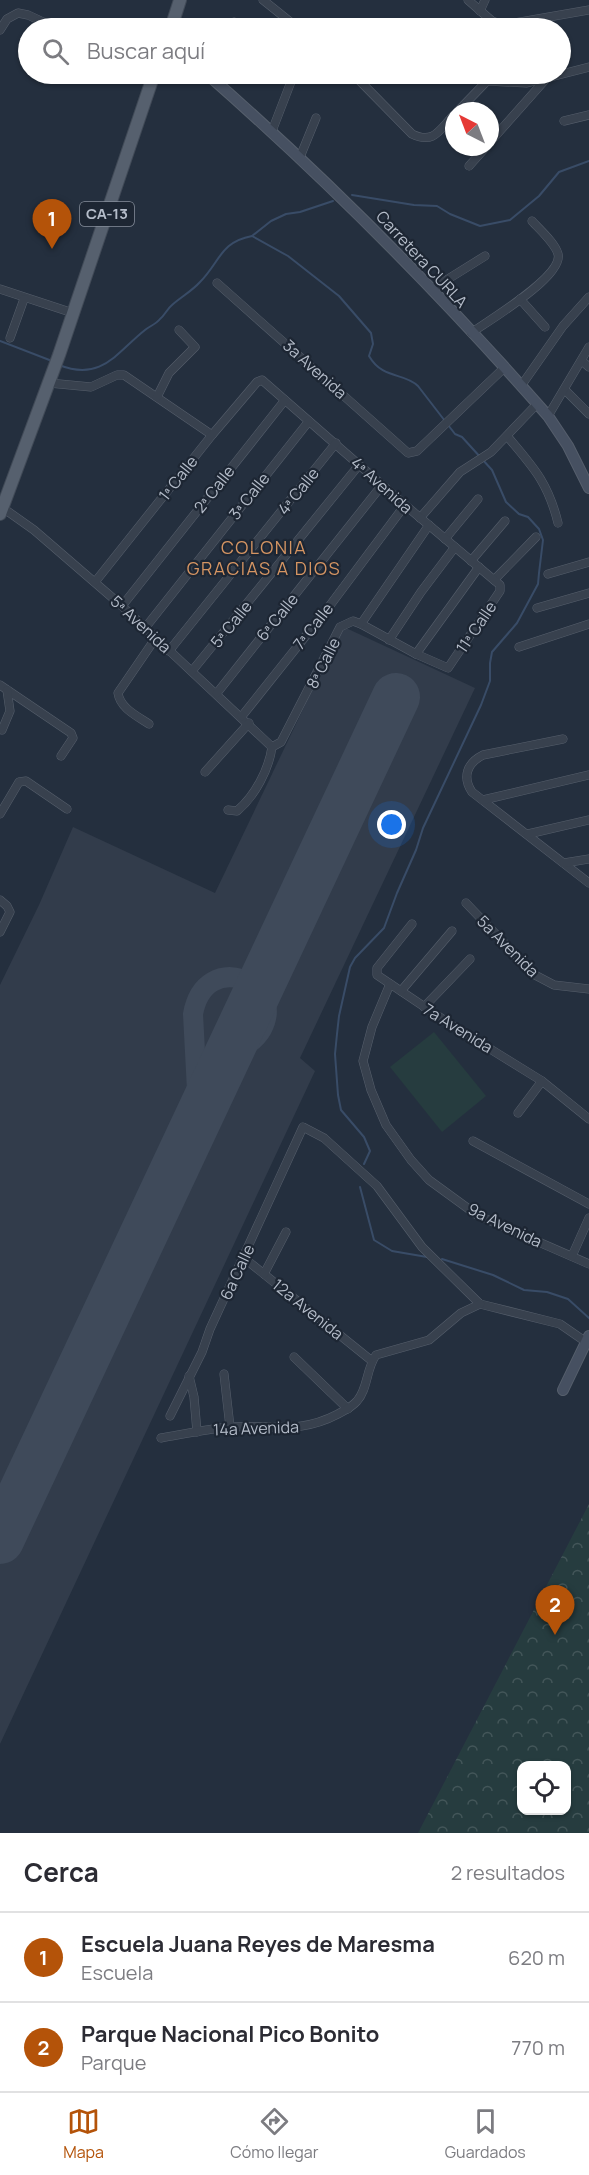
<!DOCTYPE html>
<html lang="es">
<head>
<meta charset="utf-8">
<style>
	:root { --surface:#fff; --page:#f2f2f3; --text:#2b2b33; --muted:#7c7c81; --line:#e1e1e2; --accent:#b45309 }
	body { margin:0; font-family:Manrope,sans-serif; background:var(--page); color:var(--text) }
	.controls { position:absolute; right:18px; bottom:18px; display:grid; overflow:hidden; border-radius:12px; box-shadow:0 2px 4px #0004 }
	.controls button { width:54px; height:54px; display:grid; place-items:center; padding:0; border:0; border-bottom:2px solid var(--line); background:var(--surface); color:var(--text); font:30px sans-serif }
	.compass { position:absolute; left:445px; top:102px; width:54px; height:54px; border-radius:50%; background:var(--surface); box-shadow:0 2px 4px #0004; rotate:318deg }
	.you { position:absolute; left:392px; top:825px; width:21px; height:21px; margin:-15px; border:4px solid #fff; border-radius:50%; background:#1a73e8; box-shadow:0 0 0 9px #1a73e833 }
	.badge { display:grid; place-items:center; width:39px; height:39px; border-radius:50%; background:var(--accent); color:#fff; font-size:20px; font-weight:700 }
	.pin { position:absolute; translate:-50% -50px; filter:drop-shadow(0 2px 3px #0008) }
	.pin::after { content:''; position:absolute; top:32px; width:21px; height:18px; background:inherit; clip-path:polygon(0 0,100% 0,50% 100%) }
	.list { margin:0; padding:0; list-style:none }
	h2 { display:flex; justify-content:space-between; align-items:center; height:78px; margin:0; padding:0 24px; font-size:26px }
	h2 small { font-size:20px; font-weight:400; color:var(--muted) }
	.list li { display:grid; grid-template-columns:39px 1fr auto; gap:18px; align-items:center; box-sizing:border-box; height:90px; padding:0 24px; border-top:2px solid var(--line) }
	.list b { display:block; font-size:22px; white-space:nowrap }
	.list p { margin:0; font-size:20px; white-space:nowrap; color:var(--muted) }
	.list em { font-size:20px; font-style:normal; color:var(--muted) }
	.icon { flex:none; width:33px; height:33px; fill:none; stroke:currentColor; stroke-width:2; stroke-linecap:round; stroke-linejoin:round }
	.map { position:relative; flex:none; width:589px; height:1833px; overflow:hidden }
	.search { position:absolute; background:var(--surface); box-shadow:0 2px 4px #0004; left:18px; right:18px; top:18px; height:66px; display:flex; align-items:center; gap:15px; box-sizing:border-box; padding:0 21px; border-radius:33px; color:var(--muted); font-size:22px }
	.sheet { height:258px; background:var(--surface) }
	nav { display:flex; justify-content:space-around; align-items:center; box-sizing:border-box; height:84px; border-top:2px solid var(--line); background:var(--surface); font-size:16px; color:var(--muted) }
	nav a { display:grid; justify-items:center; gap:3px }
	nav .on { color:var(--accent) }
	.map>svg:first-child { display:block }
</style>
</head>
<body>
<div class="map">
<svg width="589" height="1833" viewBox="0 0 589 1833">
	<defs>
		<pattern id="park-crowns" width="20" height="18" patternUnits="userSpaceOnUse" patternTransform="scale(1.5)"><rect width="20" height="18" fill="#263c3f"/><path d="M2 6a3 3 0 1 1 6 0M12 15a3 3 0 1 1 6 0" fill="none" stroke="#435659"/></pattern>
	</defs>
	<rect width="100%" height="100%" fill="#242f3e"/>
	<path fill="#323c4b" d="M342,628h4l129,60 -175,370 15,13 -315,673v-759l39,-80 34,-78 142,66z"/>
	<path fill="url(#park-crowns)" fill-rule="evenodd" d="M589,1504v329h-171zM522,1766h44v44h-44z"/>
	<path fill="#263c3f" d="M434,1032l52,64 -44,36 -52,-65z"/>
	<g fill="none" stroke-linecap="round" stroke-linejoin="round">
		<g stroke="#394c67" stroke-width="2">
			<path d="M352,195l62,10 23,1 13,8 30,12 30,-6 29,-24 20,-24 30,-11"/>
			<path d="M252,236l19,-15 15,-7 14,-2 33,-11"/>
			<path d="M0,341l52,20"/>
			<path d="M59,365c43,17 58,-13 86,-35 5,-4 11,-6 15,-11 5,-4 7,-10 12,-14 9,-8 20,-14 28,-23 20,-20 20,-40 52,-46l36,20 51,40 32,37 2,11 -4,12c14,24 35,16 49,30l37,48 7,3 30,33 14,32 13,12 9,3 11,12 4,11 -4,33 -1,11 -21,39 -25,29 -2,11v18l-9,24 -58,123 -7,22 -19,43 -13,35 -29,30 -5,9 -11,49 -2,18 -2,20 3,41 3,15 23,27 6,14 -6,13"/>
			<path d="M360,1187l14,53 18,11 35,6"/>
			<path d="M442,1259l51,16 31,15 23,2 21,7 21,19"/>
		</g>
		<path stroke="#3f4a5a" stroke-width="20" d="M195,1124l3,-15 -5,-95c12,-66 94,-32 69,15 -7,13 -24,22 -36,30"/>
		<path stroke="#3f4a5a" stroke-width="48" d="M0,1540l396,-843"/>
		<g stroke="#565f6c" stroke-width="9">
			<g id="minor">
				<path d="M263,0l35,28"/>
				<path d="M468,0l24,21 11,4 86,-15"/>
				<path d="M480,11l5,-11"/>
				<path d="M232,28l2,-6"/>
				<path d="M0,30l7,-11 11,-6 10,2 28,13"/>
				<path d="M353,74l59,60c22,11 28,-5 42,-19"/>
				<path d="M458,111l29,-30 40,2 62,-16"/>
				<path d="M564,121l25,-6"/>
				<path d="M272,131l22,-57"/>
				<path d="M490,142l55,-62"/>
				<path d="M300,157l16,-39"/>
				<path d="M469,166l17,-19"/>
				<path d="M217,283l191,170 9,-2 87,-83"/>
				<path d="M0,289l73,24"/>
				<path d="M432,289l53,-33"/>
				<path d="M520,299l25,28"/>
				<path d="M471,333c17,-12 93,-57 87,-79 -3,-11 -18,-24 -26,-33"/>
				<path d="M10,338l14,-39"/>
				<path d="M582,361l7,6"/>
				<path d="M49,383l42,4 26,-12h7l88,60"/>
				<path d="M521,386l42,-60 26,-29"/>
				<path d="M565,390l24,24"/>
				<path d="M157,397l12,-24 26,-26 -16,-17"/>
				<path d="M548,416l41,-69"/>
				<path d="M507,436c26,31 41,46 51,87"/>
				<path d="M3,508l31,22 88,76 150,141"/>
				<path d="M420,518l40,-46 31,-20 46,-48"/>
				<path d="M445,539l33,-40"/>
				<path d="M471,561l34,-40"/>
				<path d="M548,574l41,-12"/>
				<path d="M494,580l42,-43"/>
				<path d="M95,582l117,-147 45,-53 5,-2 143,125 95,80v6l-52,77 -32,-14 -55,-30 -8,-3 -13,6 -59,115 -9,5c-3,22 -17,49 -35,64l-9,-1"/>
				<path d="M122,606l163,-206"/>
				<path d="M537,608l52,-15"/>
				<path d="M361,624l68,-99"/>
				<path d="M145,628l164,-207"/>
				<path d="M389,640l32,-48 34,-45"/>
				<path d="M519,647l70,-23"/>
				<path d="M169,651l167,-208"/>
				<path d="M416,654l63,-87"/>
				<path d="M192,671l167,-206"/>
				<path d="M0,685l71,48 2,5 -12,18"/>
				<path d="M217,693l165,-208"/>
				<path d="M242,716l86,-108 77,-103"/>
				<path d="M149,724c-12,-8 -29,-16 -31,-31l37,-54"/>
				<path d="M2,730l8,-19 -3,-21"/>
				<path d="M563,739l-80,16c-16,8 -21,22 -11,37l117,91"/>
				<path d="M205,772l44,-49"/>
				<path d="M483,800l106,-25"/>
				<path d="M0,814l19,-32 7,-1 41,28"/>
				<path d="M528,834l61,-14"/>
				<path d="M564,863l25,-4"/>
				<path d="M0,900l7,6 3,6 -10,20"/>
				<path d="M466,903l69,72 19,10 35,4"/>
				<path d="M412,924l-35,44v7l73,49 92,57 47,38"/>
				<path d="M390,984l-18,43 -9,34 8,29 15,35 25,35 18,20 48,35 112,49"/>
				<path d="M401,991l51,-60"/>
				<path d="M424,1007l46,-48"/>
				<path d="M518,1113l24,-32"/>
				<path d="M473,1141l116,63"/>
				<path d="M572,1256l17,-38"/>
				<path d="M244,1258l128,103"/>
				<path d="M264,1274l22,-42"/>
				<path d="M480,1304l80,20 26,18"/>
				<path d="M294,1357l54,52"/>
				<path d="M224,1374l6,53"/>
				<path d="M189,1376l5,21 3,35"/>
				<path d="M170,1416l32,-64 8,-23 93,-202 21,11 53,48 45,61 58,57"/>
				<path d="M161,1438c23,-4 46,-9 69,-11 41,-3 68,8 108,-13 7,-4 14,-7 19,-13 11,-12 9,-32 19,-46l53,-15 32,-27 19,-9"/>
			</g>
		</g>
		<g stroke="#565f6c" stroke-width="12">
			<g id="secondary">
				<path d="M207,74c121,106 234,220 341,342l20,30 21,42"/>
				<path d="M563,1390l26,-54"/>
			</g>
		</g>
		<g stroke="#414a57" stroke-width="14">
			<g id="primary">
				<path d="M171,28l9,-28"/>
				<path d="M0,514l59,-159 95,-281"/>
			</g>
		</g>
		<use href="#minor" stroke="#38414e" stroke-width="8"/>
		<use href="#secondary" stroke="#465061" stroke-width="10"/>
		<use href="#primary" stroke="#56606e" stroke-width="12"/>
	</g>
	<g text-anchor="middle" stroke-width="4.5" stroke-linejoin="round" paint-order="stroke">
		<rect fill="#1d2633" stroke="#878f9c" stroke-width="1.5" x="80" y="202" width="54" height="24" rx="4.5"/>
		<g font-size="15" font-weight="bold" fill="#b4bcc9">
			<text x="107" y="219">CA-13</text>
		</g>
		<g font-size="16" fill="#b4bcc9" stroke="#1d2633">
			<text transform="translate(422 259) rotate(47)" y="6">Carretera CURLA</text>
			<text transform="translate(315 369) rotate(42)" y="6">3a Avenida</text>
			<text transform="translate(178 478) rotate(-52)" y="6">1ª Calle</text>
			<text transform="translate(382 485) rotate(42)" y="6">4ª Avenida</text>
			<text transform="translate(214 489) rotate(-52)" y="6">2ª Calle</text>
			<text transform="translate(298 491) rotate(-51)" y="6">4ª Calle</text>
			<text transform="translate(249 496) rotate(-52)" y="6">3ª Calle</text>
			<text transform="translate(277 617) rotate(-51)" y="6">6ª Calle</text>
			<text transform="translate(141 624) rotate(43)" y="6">5ª Avenida</text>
			<text transform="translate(231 624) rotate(-51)" y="6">5ª Calle</text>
			<text transform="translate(313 626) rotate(-52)" y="6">7ª Calle</text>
			<text transform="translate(476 627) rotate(-56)" y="6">11ª Calle</text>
			<text transform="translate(323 663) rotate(-63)" y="6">8ª Calle</text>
			<text transform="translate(508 946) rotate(45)" y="6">5a Avenida</text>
			<text transform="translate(458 1028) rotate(32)" y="6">7a Avenida</text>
			<text transform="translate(505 1225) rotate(26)" y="6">9a Avenida</text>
			<text transform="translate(237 1272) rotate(-65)" y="6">6a Calle</text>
			<text transform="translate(308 1309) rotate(39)" y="6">12a Avenida</text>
			<text transform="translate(256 1428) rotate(-2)" y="6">14a Avenida</text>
		</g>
		<g font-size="18" letter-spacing="1.5" fill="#d59563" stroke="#1d2633">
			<text x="264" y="554">COLONIA<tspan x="264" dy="21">GRACIAS A DIOS</tspan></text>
		</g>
	</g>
</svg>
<div class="controls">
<button><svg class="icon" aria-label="locate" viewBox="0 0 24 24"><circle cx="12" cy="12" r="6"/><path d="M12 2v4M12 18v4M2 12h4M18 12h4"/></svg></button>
</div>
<svg class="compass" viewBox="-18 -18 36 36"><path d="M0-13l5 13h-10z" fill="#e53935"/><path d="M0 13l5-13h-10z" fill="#7c7c81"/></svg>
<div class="you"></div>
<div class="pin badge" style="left:52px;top:249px">1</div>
<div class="pin badge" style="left:555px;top:1635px">2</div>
<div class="search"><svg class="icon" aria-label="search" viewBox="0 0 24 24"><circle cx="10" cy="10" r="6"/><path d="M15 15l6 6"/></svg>Buscar aquí</div>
</div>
<section class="sheet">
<h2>Cerca<small>2 resultados</small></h2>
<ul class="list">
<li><span class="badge">1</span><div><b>Escuela Juana Reyes de Maresma</b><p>Escuela</p></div><em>620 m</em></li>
<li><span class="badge">2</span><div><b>Parque Nacional Pico Bonito</b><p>Parque</p></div><em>770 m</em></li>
</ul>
</section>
<nav>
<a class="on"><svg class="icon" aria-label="map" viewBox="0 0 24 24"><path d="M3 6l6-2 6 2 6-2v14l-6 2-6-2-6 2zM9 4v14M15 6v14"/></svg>Mapa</a>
<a><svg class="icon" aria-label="directions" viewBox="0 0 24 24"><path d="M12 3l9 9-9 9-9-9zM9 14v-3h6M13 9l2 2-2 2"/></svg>Cómo llegar</a>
<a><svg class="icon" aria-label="saved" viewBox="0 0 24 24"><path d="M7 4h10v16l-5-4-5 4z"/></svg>Guardados</a>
</nav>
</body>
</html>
